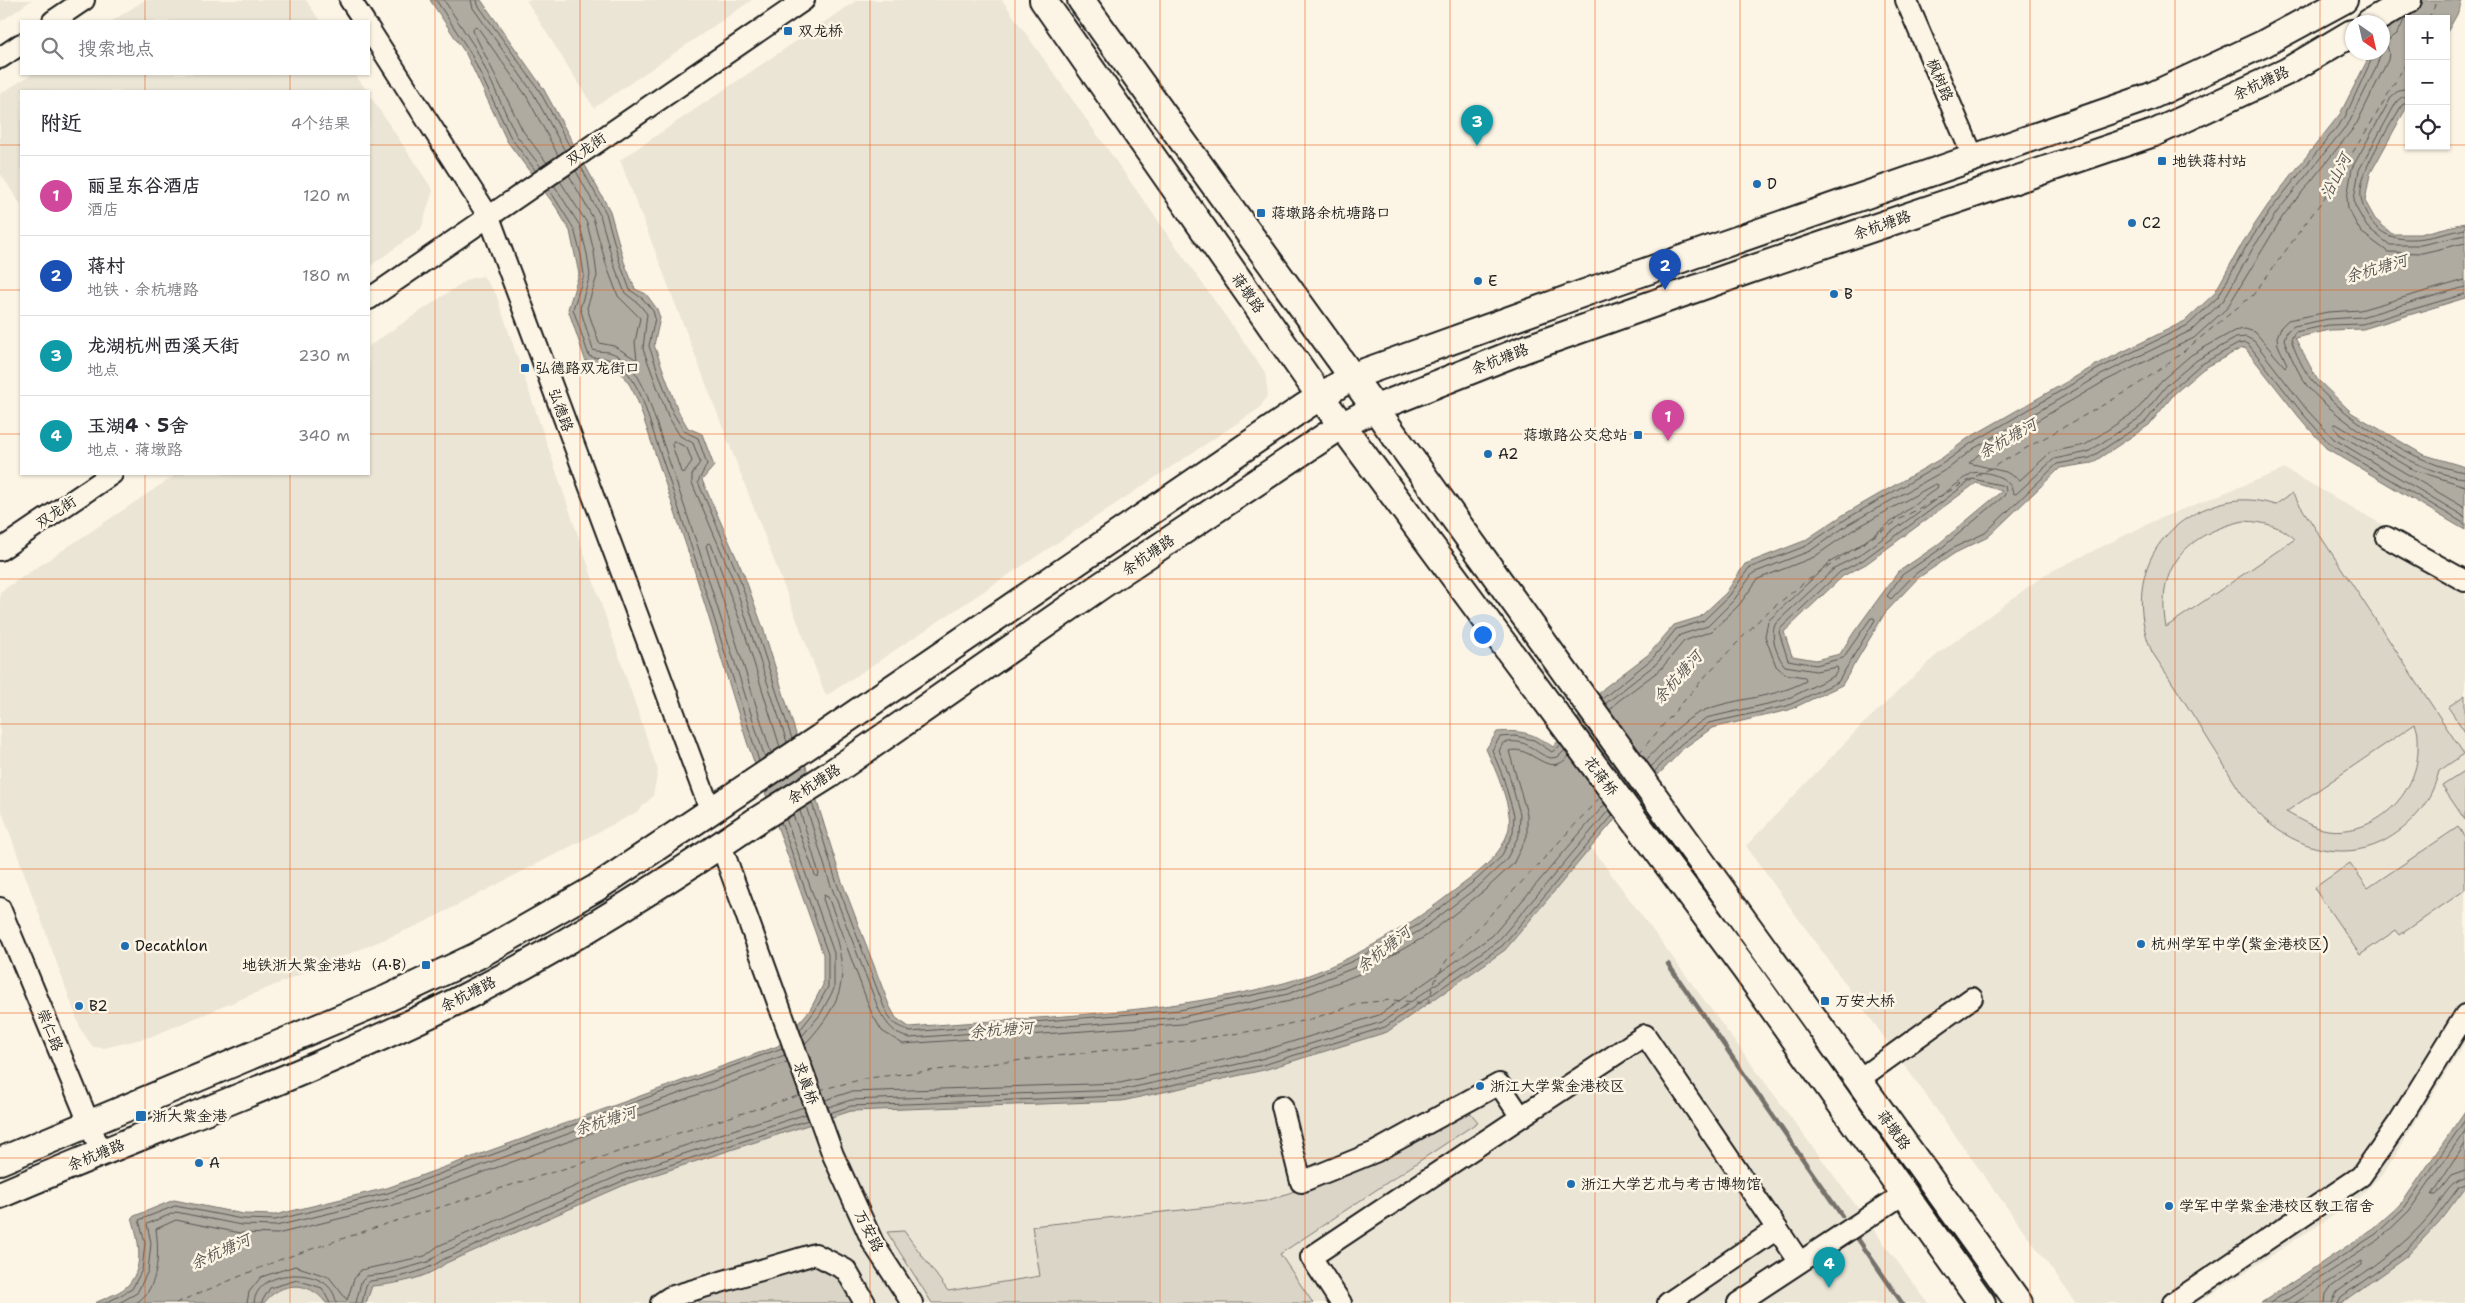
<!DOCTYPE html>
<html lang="zh">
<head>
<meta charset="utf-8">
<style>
	:root { --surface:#fff; --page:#f2f2f3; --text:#2b2b33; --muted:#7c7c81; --line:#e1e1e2; --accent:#1f6fb2 }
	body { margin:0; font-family:"Shantell Sans","LXGW WenKai TC",sans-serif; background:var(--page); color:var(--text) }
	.controls { position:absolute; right:15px; top:15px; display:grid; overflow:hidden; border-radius:0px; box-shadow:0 1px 4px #0004 }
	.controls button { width:45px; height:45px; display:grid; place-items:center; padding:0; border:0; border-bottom:1px solid var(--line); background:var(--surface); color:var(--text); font:25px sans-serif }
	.compass { position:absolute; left:2345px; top:15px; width:45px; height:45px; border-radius:50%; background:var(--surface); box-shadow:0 1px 4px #0004; rotate:146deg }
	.you { position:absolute; left:1482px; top:634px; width:18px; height:18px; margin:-12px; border:4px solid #fff; border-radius:50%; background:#1a73e8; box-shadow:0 0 0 8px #1a73e833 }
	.badge { display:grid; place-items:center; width:32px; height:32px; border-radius:50%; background:var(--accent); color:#fff; font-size:16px; font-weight:700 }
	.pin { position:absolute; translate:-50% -41px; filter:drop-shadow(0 1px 2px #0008) }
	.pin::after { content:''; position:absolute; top:26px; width:18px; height:15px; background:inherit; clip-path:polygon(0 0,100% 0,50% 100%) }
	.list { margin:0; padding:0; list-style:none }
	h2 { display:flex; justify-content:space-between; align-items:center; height:65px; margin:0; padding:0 20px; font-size:21px }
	h2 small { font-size:16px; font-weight:400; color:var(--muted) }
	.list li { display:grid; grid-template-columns:32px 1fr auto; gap:15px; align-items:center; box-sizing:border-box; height:80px; padding:0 20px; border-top:1px solid var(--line) }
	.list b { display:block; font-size:19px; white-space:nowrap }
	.list p { margin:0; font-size:16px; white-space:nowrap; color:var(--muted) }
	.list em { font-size:16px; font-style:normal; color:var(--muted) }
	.icon { flex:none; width:28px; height:28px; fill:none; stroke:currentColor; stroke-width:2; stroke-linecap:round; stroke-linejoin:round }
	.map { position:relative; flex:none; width:2465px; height:1303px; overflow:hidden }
	.search { position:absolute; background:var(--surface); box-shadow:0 1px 4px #0004; left:20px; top:20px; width:350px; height:55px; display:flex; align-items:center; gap:12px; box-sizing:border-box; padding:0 18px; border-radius:0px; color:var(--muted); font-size:19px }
	.panel { position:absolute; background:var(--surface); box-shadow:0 1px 4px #0004; left:20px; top:90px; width:350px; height:385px; border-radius:0px }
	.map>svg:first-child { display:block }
</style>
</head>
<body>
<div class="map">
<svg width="2465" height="1303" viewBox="0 0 2465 1303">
	<rect width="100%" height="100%" fill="#fcf5e5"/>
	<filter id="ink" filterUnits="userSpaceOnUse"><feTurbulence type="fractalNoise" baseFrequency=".02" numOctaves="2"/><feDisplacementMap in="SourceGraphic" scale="10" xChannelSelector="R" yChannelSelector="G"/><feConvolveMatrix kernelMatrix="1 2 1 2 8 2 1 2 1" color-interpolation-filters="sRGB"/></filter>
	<g filter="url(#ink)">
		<g fill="#ebe5d6">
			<path d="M0,0h32l-32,22z"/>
			<path d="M145,0h161l14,21h-208z"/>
			<path d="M526,0h226l-158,108z"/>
			<path d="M857,0h145l263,372 3,22 -8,14 -434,288 -206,-536z"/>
			<path d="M32,74h323l12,17h-346v114l-21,-32v-79z"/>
			<path d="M369,94l64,96 -12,39 -52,38z"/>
			<path d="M483,276l13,18 162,477 -5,25 -16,16 -216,112 -271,113 -46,11 -11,-1 -12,-17 -81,-224v-214l177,-118h192v-128l99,-67z"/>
			<path d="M2285,469l180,103v470l-81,131 -31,30 -156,100h-121l-330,-457 115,-120 78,-73 105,-78 114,-56z"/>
			<path d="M1591,847l337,456h-1690l59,-19 90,1 46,-12 13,-10 183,-80 222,-72 271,-10 142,-31 123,-38 118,-82z"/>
			<path d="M2465,1188v115h-124l65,-46 33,-35z"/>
		</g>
		<g fill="#dbd5c8" stroke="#7c7872" fill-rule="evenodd">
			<path d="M2292,493l172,261 -25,17c-8,32 -28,56 -57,71 -43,21 -93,3 -124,-29 -18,-17 -33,-48 -47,-69 -19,-31 -39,-62 -59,-92 -23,-55 -9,-113 46,-140 27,-13 49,-16 77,-7zM2244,521c20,1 37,5 51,18l-129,88c-11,-61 22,-94 78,-106zM2415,724c4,9 3,17 3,26 -1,45 -43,86 -90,80 -15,-2 -29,-11 -42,-18z"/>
			<path d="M2465,695v37l-17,-25z"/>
			<path d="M2465,771v49l-23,-34z"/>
			<path d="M2458,827l7,10v53l-65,45 -4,-5 -36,25 -46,-67 36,-25 18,25z"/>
			<path d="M1468,1110l10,12 -198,132 33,49h-381l-45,-71 17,-1 44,60 92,-15 -8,-50 234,-25 120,-42z"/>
			<path d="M811,1262l26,10 20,31h-157l-4,-6z"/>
		</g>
		<g fill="#b0aba1" stroke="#75726c" fill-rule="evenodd">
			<path d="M430,0h51l62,88 67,123 14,51 11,27 11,5 11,15 3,9 -6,27 24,66 10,17 14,6 12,32 -12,14 42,95 19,53 78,251 48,126 7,13 13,9c125,-10 253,-12 375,-44 55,-15 118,-52 162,-86 23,-18 53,-36 62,-65 7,-21 -13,-63 -22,-83l11,-17c23,-2 38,1 56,15l51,-59 45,-34 25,-29 26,-8 26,-24 19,-29 59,-23 39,-26 99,-57 25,-19 129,-74 89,-44 29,-27 29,-52 25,-37 72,-91 31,-61 11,-1 1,-29 9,-23h70l-3,11 -13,23v-15h-37v84l-39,71 -5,27 10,18 17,15h28l45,-11v75l-102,31 -33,1 -35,8 22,41 35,34 70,41 43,13v63l-139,-82 -27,-31 -54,-69 -5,1 -37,20 -28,24 -26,32 -57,38 -32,5 -72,69 -33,16 -37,25 -33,35 -43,72 -53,25 -77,18 -28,20 -74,77 -105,125 -118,82 -123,38 -142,31 -271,10 -222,72 -183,80c-20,16 -50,21 -74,23l-6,17h-40c-17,-23 -45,-22 -62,0h-169c10,-5 28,-11 34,-19 16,-19 9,-46 3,-67l42,-17 69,14 32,1 112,-27 391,-142 32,-36 13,-25v-31l-76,-212 -54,-176 -56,-167c-14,-28 -19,-35 -51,-37l-18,-53 11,-35 -9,-43 -14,-24 -49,-66 -41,-87zM1976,483l26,8 -66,55 -38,26 -44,60 -14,22 -24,6 -24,-4 -8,-24 59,-56 23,-12z"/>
			<path d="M2465,1111v77l-26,34 -33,35 -65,46h-80l112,-74 29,-26z"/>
		</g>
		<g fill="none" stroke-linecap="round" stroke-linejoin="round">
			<g stroke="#575551" stroke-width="1">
				<path d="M436,0l34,52 41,86 25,33"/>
				<path d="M444,0l32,49 40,86 25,32"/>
				<path d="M471,0l2,8 60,85 32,58"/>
				<path d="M477,0l1,5 61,85 31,57"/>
				<path d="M2405,18l-7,15 -12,9 3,11 -1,7 -32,65 -73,91 -56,92 -33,30 -89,43 -127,74 -9,8 37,9 14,8 31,-28 34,-7 51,-34 26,-31 29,-25 43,-24 11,-2 10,3 30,35 2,-3 -9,-19 -1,-8 4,-10 7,-7 40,-8 32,-2 105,-30"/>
				<path d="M2409,88l-10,2 -7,6 -40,72 -5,30 1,11 13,23 27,20 34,1 43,-10"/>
				<path d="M2409,96l-7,1 -5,4 -38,69 -5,29 1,7 12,21 23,18h31l44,-10"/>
				<path d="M2409,102l-7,3c-12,21 -28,44 -37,67 -6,18 -6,29 3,44 20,37 65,20 97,13"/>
				<path d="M547,163l-24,-32 -50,-100 1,-4 4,1 49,69 31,58"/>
				<path d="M581,167l25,46 14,50 10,27 13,9 10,12 2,7 -6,28 24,67 11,18 14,7 9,26 -9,18 41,95 53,162"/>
				<path d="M576,171l24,44 14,50 11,28 14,11 8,10 -4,35 25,67 12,20 13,7 7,19 -8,13v8l41,96 54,163"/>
				<path d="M560,181l27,42 7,29 3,24 -10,32 12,35 15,3 23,14 -2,-18 5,-24 -22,-22 -11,-29 -14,-49 -24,-43"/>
				<path d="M554,185l26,41 7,28 3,21 -10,33 13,42c5,2 10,1 16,2 20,6 30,25 38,43l56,167 62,196"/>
				<path d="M549,189l25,40 7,26 3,20 -11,34 16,47c6,3 13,1 19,3 18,6 26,22 34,39l55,166 62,197"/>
				<path d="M2465,287l-104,30 -33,2 -34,7 -7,5 -3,8c3,11 17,39 24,48 28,33 113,89 157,91"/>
				<path d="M2465,294l-103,30 -33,1 -34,7 -4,7c4,13 13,33 23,44 29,34 106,84 151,89"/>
				<path d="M674,441l13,7 5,13 -8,12 -3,-1 -9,-27z"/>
				<path d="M2465,486l-51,-16 -78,-46 -3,1 6,9 126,74"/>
				<path d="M1602,699l51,-41 23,-29 27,-8 26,-25 20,-28 57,-22 40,-27 99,-57 25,-18 128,-75 90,-44 30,-28 29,-52 25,-37 73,-91 30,-65"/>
				<path d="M1605,704l52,-41 23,-28 28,-9 26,-26 19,-27 57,-22 39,-27 100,-56 24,-19 128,-74 91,-45 31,-29 30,-53 24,-36 73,-91 26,-53 5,-16"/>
				<path d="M1610,710l7,-8 44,-33 23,-28 28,-10 27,-26 19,-26 56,-22 39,-27 82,-46 3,1 -1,3 -81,60 -26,14 -62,59 -3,15 11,30 9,8 20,3 1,4c-34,18 -67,16 -101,29 -23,9 -42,33 -59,50"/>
				<path d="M771,753l-65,-207 2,-3 3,1 34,90 35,113"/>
				<path d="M1651,767l26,-28 29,-21 79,-18 49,-24 4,-6 -1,-3 -21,4 -31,-5c-8,-9 -16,-32 -9,-43l60,-56 24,-12 112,-82c14,-3 39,4 41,20l3,1 38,-35 34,-7 53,-35 26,-32 30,-25 39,-22 10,-1 8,4 53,69 27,29 131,78"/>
				<path d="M1654,772l27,-28 28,-21 78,-17 51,-24 37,-62 -1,-2h-3l-28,40 -27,7 -28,-5 -9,-28 2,-4 59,-56 23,-12 110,-81 32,7 1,5 -2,5 -65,54 -37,25 -15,21 4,3 24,-25 38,-26 32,-15 72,-69 33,-6 56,-37 25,-31 29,-25 38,-21 7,-1 4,2 54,69 27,30 135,80"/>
				<path d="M812,803l24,78 48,126 8,15 18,10 270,-22 107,-22 66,-27 65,-36 58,-45 25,-23 12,-24 1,-18 -11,-38 -11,-27 8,-13 15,-1 19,4 18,12 9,-7"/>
				<path d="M806,806l24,77 49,127c7,13 16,26 31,28l271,-21 107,-23 68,-27 65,-37 59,-45 26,-25 13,-25 1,-21 -11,-39 -10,-24 4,-8c26,-6 29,10 48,15l7,-1 7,-7"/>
				<path d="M793,815l22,60 3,2 1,-3 -19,-63"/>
				<path d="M786,819l48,134v36l-14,26 -18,21"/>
				<path d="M781,822l47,132v33l-14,25 -14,18"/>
				<path d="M805,1044c51,-55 41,-80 18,-145l1,-4 4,2 44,117 10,17 21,13 279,-20 108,-23 69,-27 67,-38 59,-46 28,-26 14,-28v-22l-18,-63c23,-7 39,30 60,5"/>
				<path d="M825,1100l25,-8 270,-9 139,-31 120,-37 113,-79 113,-132"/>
				<path d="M828,1107l23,-7 270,-10 140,-31 121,-37 116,-81 111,-131"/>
				<path d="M830,1113l21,-7 271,-10 141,-31 122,-38 117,-81 111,-131"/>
				<path d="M2465,1144l-33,51h4l15,-19 14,-5"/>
				<path d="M106,1303l26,-14 10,-19 3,-27 -6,-23 36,-14 67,13 33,1 113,-27 394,-145"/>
				<path d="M119,1303l18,-10 11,-22 3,-28 -4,-19 29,-12 65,13 35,1 113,-27 396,-144"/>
				<path d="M136,1303c24,-14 23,-51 20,-74l20,-9 64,13 37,1 114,-28 396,-144"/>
				<path d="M247,1303l2,-11 12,-15 34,-11 34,11 18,23 7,-21 7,-9 64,-14 13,-10 184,-80 182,-59"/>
				<path d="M254,1303c2,-37 80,-38 82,0"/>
				<path d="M261,1303l9,-15 27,-8 25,8 8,15"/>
				<path d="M356,1303l5,-21 6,-6 18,-2 43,-12 13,-9 184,-80 181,-59"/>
				<path d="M362,1303l4,-18 4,-4c26,-3 52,-7 74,-22l183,-80 181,-59"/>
				<path d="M2270,1303l106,-69 29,-27 60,-87"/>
				<path d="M2282,1303l98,-64 29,-28 56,-80"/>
				<path d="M2295,1303l67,-42v4l-31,22 -5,7 -1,9"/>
				<path d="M2332,1303l5,-11c34,-24 68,-46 94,-78 9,-11 19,-34 34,-35"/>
				<path d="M2338,1303l3,-6 62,-44 32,-34 24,-32 6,-2"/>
			</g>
			<g stroke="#75726c" stroke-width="4.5">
				<path d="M1668,964l174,252"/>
				<path d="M1858,1239l44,64"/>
			</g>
			<g stroke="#575551" stroke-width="1" stroke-dasharray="6 5" stroke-linecap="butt">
				<path d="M2428,19l10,-19"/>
				<path d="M1639,753l70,-81 55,-57 41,-33 95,-63 228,-128 40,-27 85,-69 72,-98 51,-82 33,-57"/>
				<path d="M819,1090l49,-12 318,-37 80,-12 45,-10 50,-16 31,-3 36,3 7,-22 11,-20 91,-95 65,-71"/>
				<path d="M176,1303l103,-43 107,-36 415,-129"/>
			</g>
			<g stroke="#1c1c1c" stroke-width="24">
				<g id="minor">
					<path d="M350,0l14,21"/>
					<path d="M1906,0l68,159"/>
					<path d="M53,21l31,-21"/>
					<path d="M369,29l120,188 222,595"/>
					<path d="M0,58l21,-14"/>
					<path d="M369,299l435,-299"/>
					<path d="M2386,537l79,44"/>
					<path d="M0,550l112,-76"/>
					<path d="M721,845l112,310 40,88 39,60"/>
					<path d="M0,908l101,244"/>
					<path d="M1858,1080l114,-82"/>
					<path d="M1282,1106l19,76 74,-30 124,-68 22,33 124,-82 154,226"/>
					<path d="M661,1303l9,-6 145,-43 31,16 19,33"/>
					<path d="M1341,1303l-30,-46 210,-140"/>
					<path d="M1668,1303l109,-74"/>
					<path d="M1738,1303l167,-110"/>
					<path d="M2173,1303l188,-127 38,-54 66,-107"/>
				</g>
			</g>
			<g stroke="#1c1c1c" stroke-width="30">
				<g id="major">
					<path d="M1043,0l277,396 425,573 237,334"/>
					<path d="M1081,0l938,1303"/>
					<path d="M2370,22l38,-22"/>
					<path d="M829,775l273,-190 239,-159 35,-18 149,-59 221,-78 408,-138 134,-62 64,-38"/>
					<path d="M0,1161l386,-162 91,-43 119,-68 222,-149 486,-332 49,-31 248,-89 548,-190 114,-53 81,-44"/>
					<path d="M0,1195c155,-67 314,-122 465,-198 101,-51 197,-112 291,-176"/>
				</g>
			</g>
			<use href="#minor" stroke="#fcf5e5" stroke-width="20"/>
			<use href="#major" stroke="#fcf5e5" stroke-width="26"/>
			<g stroke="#1c1c1c" stroke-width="30" stroke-linecap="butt">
				<path id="major-bridge" d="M756,821l73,-46"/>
			</g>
			<use href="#major-bridge" stroke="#fcf5e5" stroke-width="26"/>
		</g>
	</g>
	<path fill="none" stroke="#e8590c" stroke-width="1" stroke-opacity="0.55" d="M145,0v21M290,0v21M435,0v1303M580,0v1303M725,0v1303M870,0v1303M1015,0v1303M1160,0v1303M1305,0v1303M1450,0v1303M1595,0v1303M1740,0v1303M1885,0v1303M2030,0v1303M2175,0v1303M2320,0v1303M145,74v17M290,74v17M0,145h21M369,145h2040M2446,145h19M0,290h21M369,290h2096M0,434h21M369,434h2096M145,474v829M290,474v829M0,579h2465M0,724h2465M0,869h2465M0,1013h2465M0,1158h2465"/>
	<g fill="#1f6fb2" stroke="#fcf5e5" stroke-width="2">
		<rect x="783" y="26" width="10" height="10" rx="2.5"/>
		<rect x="2157" y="156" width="10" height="10" rx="2.5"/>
		<circle cx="1757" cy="184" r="5"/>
		<rect x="1256" y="208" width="10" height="10" rx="2.5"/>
		<circle cx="2132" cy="223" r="5"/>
		<circle cx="1478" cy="281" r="5"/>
		<circle cx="1834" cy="294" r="5"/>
		<rect x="520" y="363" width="10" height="10" rx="2.5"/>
		<rect x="1633" y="430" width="10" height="10" rx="2.5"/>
		<circle cx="1488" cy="454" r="5"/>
		<circle cx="2141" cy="944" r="5"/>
		<circle cx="125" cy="946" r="5"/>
		<rect x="421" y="960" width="10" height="10" rx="2.5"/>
		<rect x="1820" y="996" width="10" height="10" rx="2.5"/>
		<circle cx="79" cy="1006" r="5"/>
		<circle cx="1480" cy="1086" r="5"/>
		<rect x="135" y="1110" width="12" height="12" rx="2.5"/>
		<circle cx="199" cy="1163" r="5"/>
		<circle cx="1571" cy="1184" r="5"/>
		<circle cx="2169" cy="1206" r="5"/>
	</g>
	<g text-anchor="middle" stroke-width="5" stroke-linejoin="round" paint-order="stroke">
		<g font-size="15" fill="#1c1c1c" stroke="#fcf5e5" text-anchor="start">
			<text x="798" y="36">双龙桥</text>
			<text x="2172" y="166">地铁蒋村站</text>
			<text x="1767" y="189">D</text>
			<text x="1271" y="218">蒋墩路余杭塘路口</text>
			<text x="2142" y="228">C2</text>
			<text x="1488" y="286">E</text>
			<text x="1844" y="299">B</text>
			<text x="535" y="373">弘德路双龙街口</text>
			<text x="1628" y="440" text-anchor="end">蒋墩路公交总站</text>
			<text x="1498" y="459">A2</text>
			<text x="2151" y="949">杭州学军中学(紫金港校区)</text>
			<text x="135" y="951">Decathlon</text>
			<text x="416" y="970" text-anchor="end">地铁浙大紫金港站（A·B）</text>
			<text x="1835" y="1006">万安大桥</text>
			<text x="89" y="1011">B2</text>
			<text x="1490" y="1091">浙江大学紫金港校区</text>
			<text x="152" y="1121">浙大紫金港</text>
			<text x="209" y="1168">A</text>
			<text x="1581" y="1189">浙江大学艺术与考古博物馆</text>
			<text x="2179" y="1211">学军中学紫金港校区教工宿舍</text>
		</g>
		<g font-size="15" fill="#1c1c1c" stroke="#fcf5e5">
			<text transform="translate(1940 80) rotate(67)" y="5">枫树路</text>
			<text transform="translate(2261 83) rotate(-25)" y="5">余杭塘路</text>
			<text transform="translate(586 149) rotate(-35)" y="5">双龙街</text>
			<text transform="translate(1882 225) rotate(-19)" y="5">余杭塘路</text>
			<text transform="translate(1248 293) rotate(55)" y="5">蒋墩路</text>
			<text transform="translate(1500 359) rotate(-21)" y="5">余杭塘路</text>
			<text transform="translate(561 410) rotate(70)" y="5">弘德路</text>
			<text transform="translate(56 512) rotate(-34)" y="5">双龙街</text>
			<text transform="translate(1148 555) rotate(-34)" y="5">余杭塘路</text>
			<text transform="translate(1601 776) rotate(53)" y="5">花蒋桥</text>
			<text transform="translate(814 784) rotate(-33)" y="5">余杭塘路</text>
			<text transform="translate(468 994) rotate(-27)" y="5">余杭塘路</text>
			<text transform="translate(50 1030) rotate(68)" y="5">崇仁路</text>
			<text transform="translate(806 1083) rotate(70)" y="5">求真桥</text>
			<text transform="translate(1894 1130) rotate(54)" y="5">蒋墩路</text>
			<text transform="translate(96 1155) rotate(-22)" y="5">余杭塘路</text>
			<text transform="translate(869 1231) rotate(63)" y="5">万安路</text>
		</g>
		<g font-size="16" font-style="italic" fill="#575551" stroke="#fcf5e5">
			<text transform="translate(2335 176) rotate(-63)" y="6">沿山河</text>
			<text transform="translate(2376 268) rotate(-16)" y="6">余杭塘河</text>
			<text transform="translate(2007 438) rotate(-29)" y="6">余杭塘河</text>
			<text transform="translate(1677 677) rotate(-48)" y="6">余杭塘河</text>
			<text transform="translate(1383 949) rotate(-38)" y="6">余杭塘河</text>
			<text transform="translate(1001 1029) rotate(-4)" y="6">余杭塘河</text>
			<text transform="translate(605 1120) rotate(-17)" y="6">余杭塘河</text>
			<text transform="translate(220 1251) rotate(-24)" y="6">余杭塘河</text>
		</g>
	</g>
</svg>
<div class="controls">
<button>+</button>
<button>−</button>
<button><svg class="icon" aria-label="locate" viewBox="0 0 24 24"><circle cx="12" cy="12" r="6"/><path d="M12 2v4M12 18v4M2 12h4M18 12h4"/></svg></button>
</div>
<svg class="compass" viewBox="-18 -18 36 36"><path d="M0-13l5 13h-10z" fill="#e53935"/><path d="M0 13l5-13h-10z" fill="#7c7c81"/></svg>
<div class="you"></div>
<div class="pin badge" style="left:1668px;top:441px;background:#d1479c">1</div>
<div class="pin badge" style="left:1665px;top:290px;background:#1a4fb4">2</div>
<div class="pin badge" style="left:1477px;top:146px;background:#0f9aa8">3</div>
<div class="pin badge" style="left:1829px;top:1288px;background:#0f9aa8">4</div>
<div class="search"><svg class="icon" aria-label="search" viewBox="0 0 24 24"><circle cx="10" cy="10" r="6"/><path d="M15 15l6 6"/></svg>搜索地点</div>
<section class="panel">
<h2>附近<small>4个结果</small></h2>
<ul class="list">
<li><span class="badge" style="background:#d1479c">1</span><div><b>丽呈东谷酒店</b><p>酒店</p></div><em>120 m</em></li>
<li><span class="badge" style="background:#1a4fb4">2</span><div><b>蒋村</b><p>地铁 · 余杭塘路</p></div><em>180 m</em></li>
<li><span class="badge" style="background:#0f9aa8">3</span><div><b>龙湖杭州西溪天街</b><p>地点</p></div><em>230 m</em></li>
<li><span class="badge" style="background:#0f9aa8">4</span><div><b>玉湖4、5舍</b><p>地点 · 蒋墩路</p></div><em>340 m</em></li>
</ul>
</section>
</div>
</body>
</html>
